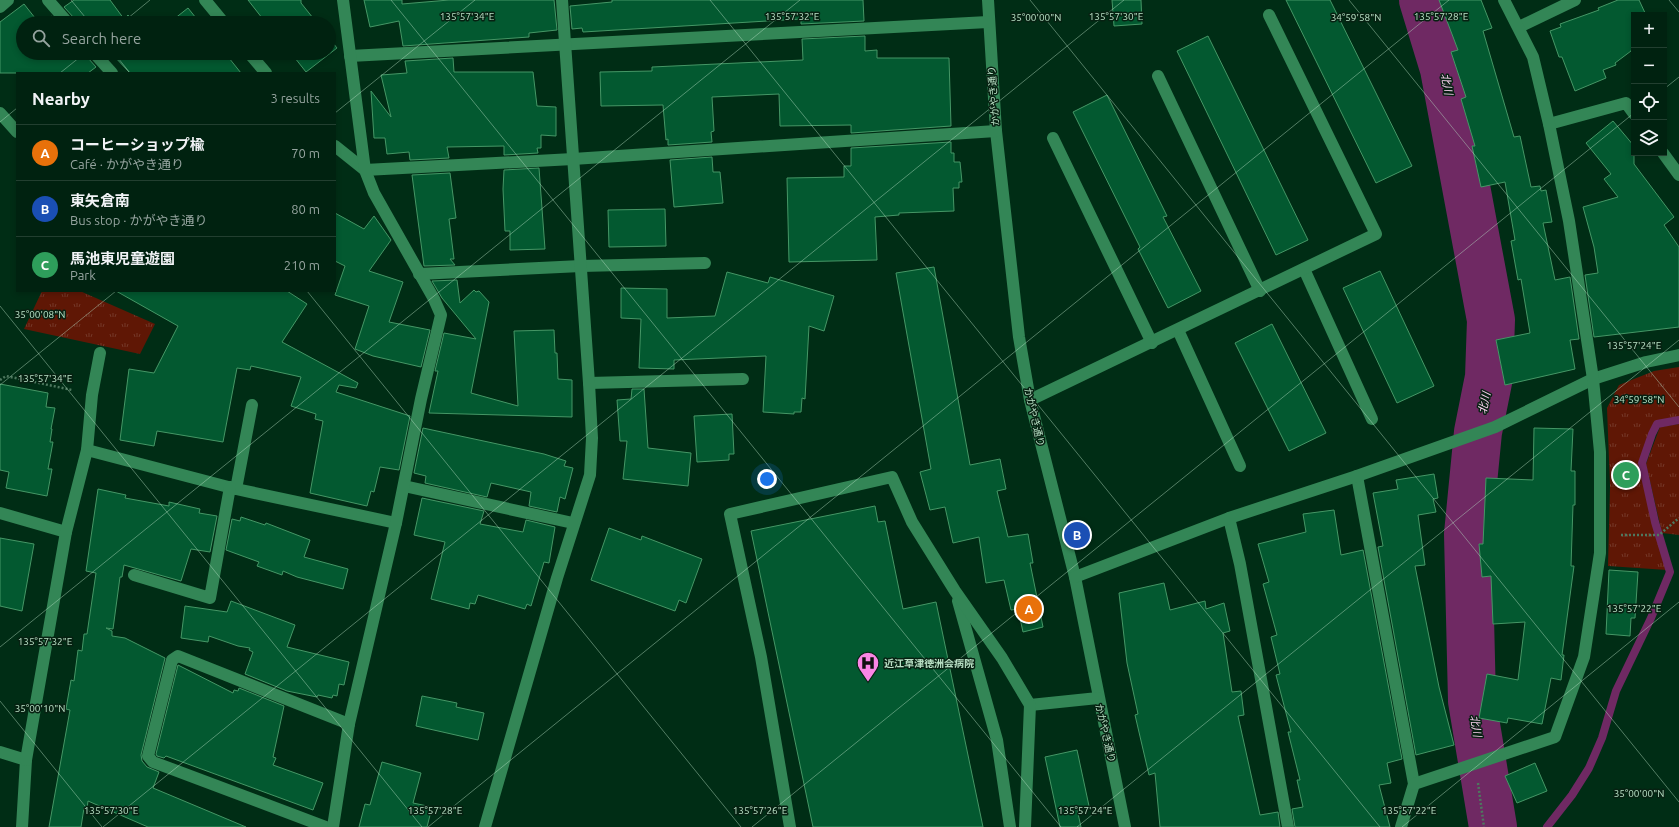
<!DOCTYPE html>
<html lang="en">
<head>
<meta charset="utf-8">
<style>
	:root { --surface:#002210; --page:#0e2f1e; --text:#f1f3f6; --muted:#95a49f; --line:#223f30; --accent:#1a73e8 }
	body { margin:0; font-family:Ubuntu,"Noto Sans JP",sans-serif; background:var(--page); color:var(--text) }
	.controls { position:absolute; right:12px; top:12px; display:grid; overflow:hidden; border-radius:0px; box-shadow:0 2px 6px #0003 }
	.controls button { width:36px; height:36px; display:grid; place-items:center; padding:0; border:0; border-bottom:1px solid var(--line); background:var(--surface); color:var(--text); font:20px sans-serif }
	.you { position:absolute; left:767px; top:479px; width:14px; height:14px; margin:-10px; border:3px solid #fff; border-radius:50%; background:#1a73e8; box-shadow:0 0 0 6px #1a73e833 }
	.badge { display:grid; place-items:center; width:26px; height:26px; border-radius:50%; background:var(--accent); color:#fff; font-size:13px; font-weight:700 }
	.pin { position:absolute; translate:-50% -50%; border:2px solid #fff; box-shadow:0 1px 4px #0006 }
	.list { margin:0; padding:0; list-style:none }
	h2 { display:flex; justify-content:space-between; align-items:center; height:52px; margin:0; padding:0 16px; font-size:17px }
	h2 small { font-size:13px; font-weight:400; color:var(--muted) }
	.list li { display:grid; grid-template-columns:26px 1fr auto; gap:12px; align-items:center; box-sizing:border-box; height:56px; padding:0 16px; border-top:1px solid var(--line) }
	.list b { display:block; font-size:15px; white-space:nowrap }
	.list p { margin:0; font-size:13px; white-space:nowrap; color:var(--muted) }
	.list em { font-size:13px; font-style:normal; color:var(--muted) }
	.icon { flex:none; width:22px; height:22px; fill:none; stroke:currentColor; stroke-width:2; stroke-linecap:round; stroke-linejoin:round }
	.map { position:relative; flex:none; width:1679px; height:827px; overflow:hidden }
	.search { position:absolute; background:var(--surface); box-shadow:0 2px 6px #0003; left:16px; top:16px; width:320px; height:44px; display:flex; align-items:center; gap:10px; box-sizing:border-box; padding:0 14px; border-radius:22px; color:var(--muted); font-size:15px }
	.panel { position:absolute; background:var(--surface); box-shadow:0 2px 6px #0003; left:16px; top:72px; width:320px; height:220px; border-radius:0px }
	.map>svg:first-child { display:block }
</style>
</head>
<body>
<div class="map">
<svg width="1679" height="827" viewBox="0 0 1679 827">
	<defs>
		<pattern id="park-tufts" width="24" height="20" patternUnits="userSpaceOnUse"><rect width="24" height="20" fill="#5f1705"/><path d="M3 7l-1-3M5 7V3M7 7l1-3M15 17l-1-3M17 17v-4M19 17l1-3" fill="none" stroke="#743828"/></pattern>
	</defs>
	<rect width="100%" height="100%" fill="#002d15"/>
	<g fill="url(#park-tufts)">
		<path d="M42,291h38l75,33 -15,30 -116,-25z"/>
		<path d="M1679,367v51l-24,5 -15,40 12,60 15,47 -59,-4 2,-80 -3,-78 12,-23 35,-14z"/>
		<path d="M1679,424v111l-17,-2 -16,-69 14,-37z"/>
	</g>
	<g fill="none" stroke-linecap="round" stroke-linejoin="round">
		<path stroke="#6f2963" stroke-width="8" d="M1547,827l25,-32 17,-27 13,-30 14,-47 35,-73 19,-46 -15,-50 -13,-59 10,-29 5,-10 22,-4"/>
		<path stroke="#6f2963" stroke-width="48" d="M1423,0l21,69 47,251 -2,57 -11,55 -10,102 4,167 21,126"/>
	</g>
	<g fill="#035930" stroke="#459766">
		<path d="M74,0h36l14,19 4,-4 7,8h-60l-1,-5 -10,-11z"/>
		<path d="M248,0h53v3l16,20h-51z"/>
		<path d="M364,0h38v4l47,-4h105l3,30 -28,3v4l-126,9 -4,-25 -29,6z"/>
		<path d="M612,0h251l1,21 -63,3v-5l-218,13 -1,-4 -10,1 -2,-23 42,-4z"/>
		<path d="M1112,0h29l1,24 -28,2z"/>
		<path d="M1286,0h44l82,166 -36,17z"/>
		<path d="M1439,0h42l11,28 -9,3 31,106 6,-1 11,51 9,-1 1,5 5,-1 6,32 -9,1 12,57 15,-3 9,62 -9,1 5,29 -70,16 -9,-45 34,-7 -9,-54 -3,1 -7,-39 4,-1 -10,-58 -24,5 -9,-41h3l-14,-47 5,-2 -15,-45 7,-2z"/>
		<path d="M1618,0h21l7,15h-12v27l-3,9 -16,12 1,2 -13,5 3,8 -31,13 -13,-34h-3l-9,-26 11,-4 -1,-3 39,-14 -1,-2z"/>
		<path d="M24,4l15,19h-16v30h64l1,5 8,9 -8,6h-88v-51z"/>
		<path d="M188,8l12,15h-31z"/>
		<path d="M52,16l6,7h-16z"/>
		<path d="M865,36v15l12,-1v8h72l2,68 -100,7v-8l-71,1 -1,-32 -67,3 2,34 -3,1 1,10 -44,3v-6l-2,1 -3,-35 -62,1 -1,-34 52,-1v-4l151,-7 -1,-21z"/>
		<path d="M1208,36l100,204 -32,15 -99,-204z"/>
		<path d="M329,38l8,10 -31,24 -15,-19h38z"/>
		<path d="M104,53h121l16,20h-111l-18,-19 -4,3z"/>
		<path d="M453,58l1,14h79l4,34 19,1v29l-15,-1v13h-4l1,5 -34,2v-9l-57,1 2,11 -39,2 -1,-8 -22,2 -2,-16h-11l-3,-47 20,26 -10,-42 26,-2 -2,-12z"/>
		<path d="M1107,95l60,121 -4,1 38,74 -33,17 -30,-59 2,-2 -67,-135z"/>
		<path d="M1613,121l21,25v18l40,53 -10,8 15,22v80l-85,10 -9,-62 13,-2 -4,-26 -11,-40 35,-10 -14,-18 7,-5 -25,-31z"/>
		<path d="M951,142v11h3v9h6l2,20h-3v6h-6l1,23 -55,2v2l-24,2 2,43 -88,2 -2,-84 57,-1v-11h7v-18z"/>
		<path d="M712,157l1,15h7l3,31 -49,4 -4,-47z"/>
		<path d="M539,168l6,81 -35,1v-19h-5l-2,-42 1,-19z"/>
		<path d="M450,173l6,45 -7,1 5,40h-4l5,6 -31,1 -12,-91z"/>
		<path d="M665,209l1,37 -57,1 -1,-37z"/>
		<path d="M335,213l29,16 10,-13 17,24 -22,31 34,11 -14,40 41,8 -9,37 -48,-11 -18,-7 14,-43 -34,-11 10,-29 -10,-5z"/>
		<path d="M934,267l36,198 30,-6 6,30 -9,2 11,46 20,-3 5,29h-3l13,64 -20,5 -5,-23 -7,1 -7,-30 -18,3 -7,-46 -26,6 -8,-36 -15,3 -10,-38 11,-3 -35,-196z"/>
		<path d="M1380,271l54,115 -37,17 -54,-115z"/>
		<path d="M727,272l41,11 2,-6 64,19 -10,35 -15,-5 -4,73 -3,-1 -1,14h-7v2l-31,-2 3,-56 -92,4v9l-35,-1 2,-49 -20,-1v-30l46,1v29l48,-2z"/>
		<path d="M457,280l3,23 14,-13 2,2 3,-1 10,11 -18,91 47,13 -4,-75 40,-1 1,23h2l1,26 14,1v37l-143,-4 9,-42h-3l9,-38 32,6 -34,-41 -10,-17z"/>
		<path d="M116,291h171l20,13 -25,38 76,41 -2,5 -17,-3 -3,7 74,24 -11,54 -19,-3 -6,25 -3,-1 -4,15 -57,-13 13,-72 -8,-2 1,-5 -25,-8 10,-29 -50,-11 -1,4 -13,-2 -14,74 -66,-11 -3,15 -34,-6 9,-71 25,4 24,-47z"/>
		<path d="M1272,324l54,109 -37,18 -54,-108z"/>
		<path d="M0,384l48,9 -2,14 9,1 -4,21h1l-2,13h3l-5,27h4l-5,27 -41,-8 3,-16 -9,-2z"/>
		<path d="M632,389h12l4,59 43,5 -3,33 -65,-7 4,-38h-7l-3,-41 14,-1z"/>
		<path d="M732,414l2,40h-5v6l-32,2 -3,-46z"/>
		<path d="M423,428l121,26 22,7 -2,5 9,2 -8,31 -5,-2 -3,15 -28,-6 2,-14 -40,-9 -4,14 -62,-14 1,-7 -12,-3z"/>
		<path d="M1534,428l39,1 -2,42h4v34h-2l-2,61h3l-12,89h2l-3,25 -10,-2 -9,46 -34,-6 -1,5 -28,-5 8,-44 31,6 7,-58 -32,2 -2,-48 -9,1 -3,-33h4l3,-66 47,2z"/>
		<path d="M1434,474l4,24 -5,1 3,13 -18,3 7,50 -10,1 24,121 15,58 -38,10 -38,-208 5,-1 -10,-53 25,-4 -2,-9z"/>
		<path d="M98,489l28,6 -1,3 44,8v-4l31,7 -1,4 18,3 -7,36 -19,-3 -10,32 -57,-16 -2,12h-2l-7,52 -7,-1 6,3v5l13,2 40,20 -24,97 1,6 5,6 12,5 -6,16 93,39h-98l-60,-26 -1,8 -3,-1 -3,19h-32l21,-117 -4,-1 5,-29 3,1 4,-31 4,1 2,-17h3l9,-61 -10,-2z"/>
		<path d="M422,498l62,13 -4,13 43,8 3,-12 29,7 -6,36 -5,-1 -13,44 -4,-2 -2,5 -47,-14 -3,9 -5,-1 -1,6 -38,-10 14,-57 -31,-7z"/>
		<path d="M875,506l3,16 7,-1 18,88 33,-7 47,225h-170l-62,-296z"/>
		<path d="M1334,510l7,45 22,-5 39,209 -15,4 4,20 -12,2 11,42h-95l-3,-18 11,-2 -6,-27h3l-12,-48h3l-15,-57 4,-1 -9,-37 6,-2 -14,-51 6,-2 -11,-38 48,-12 -3,-18z"/>
		<path d="M241,517l24,8 1,-2 44,17 -6,17 44,12 -5,20 -46,-12 -14,-6 -1,4 -25,-9 2,-4 -33,-12 6,-31 8,2z"/>
		<path d="M609,528l32,12 1,-4 60,23 -16,44 -7,-3 -4,11 -84,-31z"/>
		<path d="M0,538l34,6 -12,67 -22,-5z"/>
		<path d="M1609,570l29,2 -3,46h-4l-1,18 -24,-2z"/>
		<path d="M1164,583l6,27 35,-9 1,8 18,-6 6,28 -7,2 9,59 9,-1 3,24 -6,1 22,99 18,-3 2,15h-120l-5,-54 -6,2 -14,-60 3,-1 -11,-51 -8,-70z"/>
		<path d="M231,601l64,24 -8,22 62,15 -5,23 -5,-1 -2,12 -4,-1 -1,3 -14,-3 -1,2 -30,-6 -42,-17 8,-22 -4,-2 1,-2 -12,-2 -29,-10 -1,6 -27,-4 4,-32 42,6z"/>
		<path d="M178,665l55,28 1,-3 4,1 1,-3 45,18 -11,51 3,1 -3,7 50,18 -10,27 -147,-54 -2,2 -7,-2 -1,-2z"/>
		<path d="M422,696l35,7 -1,4 28,6 -6,27 -62,-14z"/>
		<path d="M1077,750l12,56 -12,3 4,18h-21l-15,-70z"/>
		<path d="M382,762l39,11 -8,30 19,4 -5,20h-68l6,-23 5,1z"/>
		<path d="M1535,763l12,28 -30,12 -12,-27z"/>
	</g>
	<g fill="none" stroke-linecap="round" stroke-linejoin="round">
		<g stroke="#4e785f" stroke-width="2.5" stroke-dasharray="2 2" stroke-linecap="butt">
			<path d="M0,380l6,-4 66,14"/>
			<path d="M1621,535h38l20,-17"/>
			<path d="M1478,783l6,44"/>
		</g>
		<g stroke="#338656" stroke-width="12">
			<path d="M48,0l20,23"/>
			<path d="M205,0l19,23"/>
			<path d="M988,0l8,131 23,206 11,63 45,177 50,250"/>
			<path d="M0,7l8,-7"/>
			<path d="M1519,27l56,-27"/>
			<path d="M94,53l18,20"/>
			<path d="M249,53l17,20"/>
			<path d="M350,56l638,-34"/>
			<path d="M1158,76l102,215"/>
			<path d="M0,113l17,19"/>
			<path d="M1549,124l77,-21 8,11"/>
			<path d="M1053,138l99,205"/>
			<path d="M335,146l30,24 208,-11 423,-28"/>
			<path d="M1663,153l16,22"/>
			<path d="M1304,269l68,150"/>
			<path d="M419,274l162,-8 124,-3"/>
			<path d="M1178,330l62,136"/>
			<path d="M589,383l154,-4"/>
			<path d="M1030,400l346,-166 -107,-219"/>
			<path d="M87,450l149,39 160,34"/>
			<path d="M1357,476l57,308 -13,43"/>
			<path d="M404,486l169,37"/>
			<path d="M236,489l16,-84"/>
			<path d="M0,513l66,19"/>
			<path d="M1229,518l11,46 48,263"/>
			<path d="M134,575l76,23 20,-111"/>
			<path d="M1075,577l154,-59 128,-42 138,-49 98,-48 53,-17 33,-7"/>
			<path d="M958,601l39,139 13,87"/>
			<path d="M0,752l26,8 -4,67"/>
			<path d="M26,760l40,-228 21,-82 5,-55 8,-42"/>
			<path d="M1414,784l141,-47 29,-80 16,-104v-101l-7,-73 -24,-158 -20,-97 -16,-67 -29,-57"/>
			<path d="M326,827l-173,-65 -5,-6 24,-96 6,-4 171,68"/>
			<path d="M333,827l16,-103 47,-201 25,-124 20,-84 -7,-16 -60,-106 -9,-23 -22,-170"/>
			<path d="M485,827l72,-249 33,-103 2,-37 -3,-55 -27,-383"/>
			<path d="M790,827l-29,-170 -31,-143 162,-37 20,45 43,69 47,67 28,47 68,-7"/>
			<path d="M1025,827l5,-122"/>
		</g>
	</g>
	<path fill="none" stroke="#b9e0c5" stroke-width="1" stroke-opacity="0.45" d="M71,0l19,23M391,0l670,827M710,0l670,827M1030,0l649,802M1349,0l330,407M1669,0l10,12M122,23l28,-23M114,53l16,20M60,73l25,-20M1664,89l15,-12M335,113l140,-113M0,122l17,-14M307,291l434,536M0,306l422,521M0,385l116,-94M0,647l800,-647M0,701l102,126M103,827l1021,-827M428,827l1021,-827M752,827l882,-714M1077,827l602,-487M1402,827l277,-225"/>
	<defs>
		<g id="hospital-pin" transform="scale(1.15)"><path d="M0 17L-7.5 6A9.5 9.5 0 1 1 7.5 6Z" fill="#fb86e5" stroke="#072112"/><path d="M-5-5h3v3.5h4V-5h3V5h-3V1.5h-4V5h-3Z" fill="#111"/></g>
	</defs>
	<g fill-rule="evenodd">
		<use href="#hospital-pin" x="868" y="663"/>
	</g>
	<g text-anchor="middle" stroke-width="3" stroke-linejoin="round" paint-order="stroke">
		<g font-size="10" fill="#b9e0c5" stroke="#072112">
			<text transform="translate(993 96) rotate(-94)" y="4">かがやき通り</text>
			<text transform="translate(1035 417) rotate(77)" y="4">かがやき通り</text>
			<text transform="translate(1106 733) rotate(77)" y="4">かがやき通り</text>
		</g>
		<g font-size="10" font-weight="bold" fill="#b9e0c5" stroke="#072112" text-anchor="start">
			<text x="884" y="667">近江草津徳洲会病院</text>
		</g>
		<g font-size="11" font-style="italic" fill="#fad1f0" stroke="#072112">
			<text transform="translate(1447 84) rotate(79)" y="4">北川</text>
			<text transform="translate(1484 403) rotate(-78)" y="4">北川</text>
			<text transform="translate(1476 726) rotate(80)" y="4">北川</text>
		</g>
	</g>
	<g font-size="10" text-anchor="middle" fill="#b9e0c5" stroke="#072112" stroke-width="3" stroke-linejoin="round" paint-order="stroke">
		<text x="467" y="20">135°57'34"E</text>
		<text x="792" y="20">135°57'32"E</text>
		<text x="1116" y="20">135°57'30"E</text>
		<text x="1441" y="20">135°57'28"E</text>
		<text x="1036" y="21">35°00'00"N</text>
		<text x="1356" y="21">34°59'58"N</text>
		<text x="40" y="318">35°00'08"N</text>
		<text x="1634" y="349">135°57'24"E</text>
		<text x="45" y="382">135°57'34"E</text>
		<text x="1639" y="403">34°59'58"N</text>
		<text x="1634" y="612">135°57'22"E</text>
		<text x="45" y="645">135°57'32"E</text>
		<text x="40" y="712">35°00'10"N</text>
		<text x="1639" y="797">35°00'00"N</text>
		<text x="111" y="814">135°57'30"E</text>
		<text x="435" y="814">135°57'28"E</text>
		<text x="760" y="814">135°57'26"E</text>
		<text x="1085" y="814">135°57'24"E</text>
		<text x="1409" y="814">135°57'22"E</text>
	</g>
</svg>
<div class="controls">
<button>+</button>
<button>−</button>
<button><svg class="icon" aria-label="locate" viewBox="0 0 24 24"><circle cx="12" cy="12" r="6"/><path d="M12 2v4M12 18v4M2 12h4M18 12h4"/></svg></button>
<button><svg class="icon" aria-label="layers" viewBox="0 0 24 24"><path d="M12 4l9 5-9 5-9-5zM3 14l9 5 9-5"/></svg></button>
</div>
<div class="you"></div>
<div class="pin badge" style="left:1029px;top:609px;background:#e8710a">A</div>
<div class="pin badge" style="left:1077px;top:535px;background:#1a4fb4">B</div>
<div class="pin badge" style="left:1626px;top:475px;background:#2e9e5b">C</div>
<div class="search"><svg class="icon" aria-label="search" viewBox="0 0 24 24"><circle cx="10" cy="10" r="6"/><path d="M15 15l6 6"/></svg>Search here</div>
<section class="panel">
<h2>Nearby<small>3 results</small></h2>
<ul class="list">
<li><span class="badge" style="background:#e8710a">A</span><div><b>コーヒーショップ楡</b><p>Café · かがやき通り</p></div><em>70 m</em></li>
<li><span class="badge" style="background:#1a4fb4">B</span><div><b>東矢倉南</b><p>Bus stop · かがやき通り</p></div><em>80 m</em></li>
<li><span class="badge" style="background:#2e9e5b">C</span><div><b>馬池東児童遊園</b><p>Park</p></div><em>210 m</em></li>
</ul>
</section>
</div>
</body>
</html>
